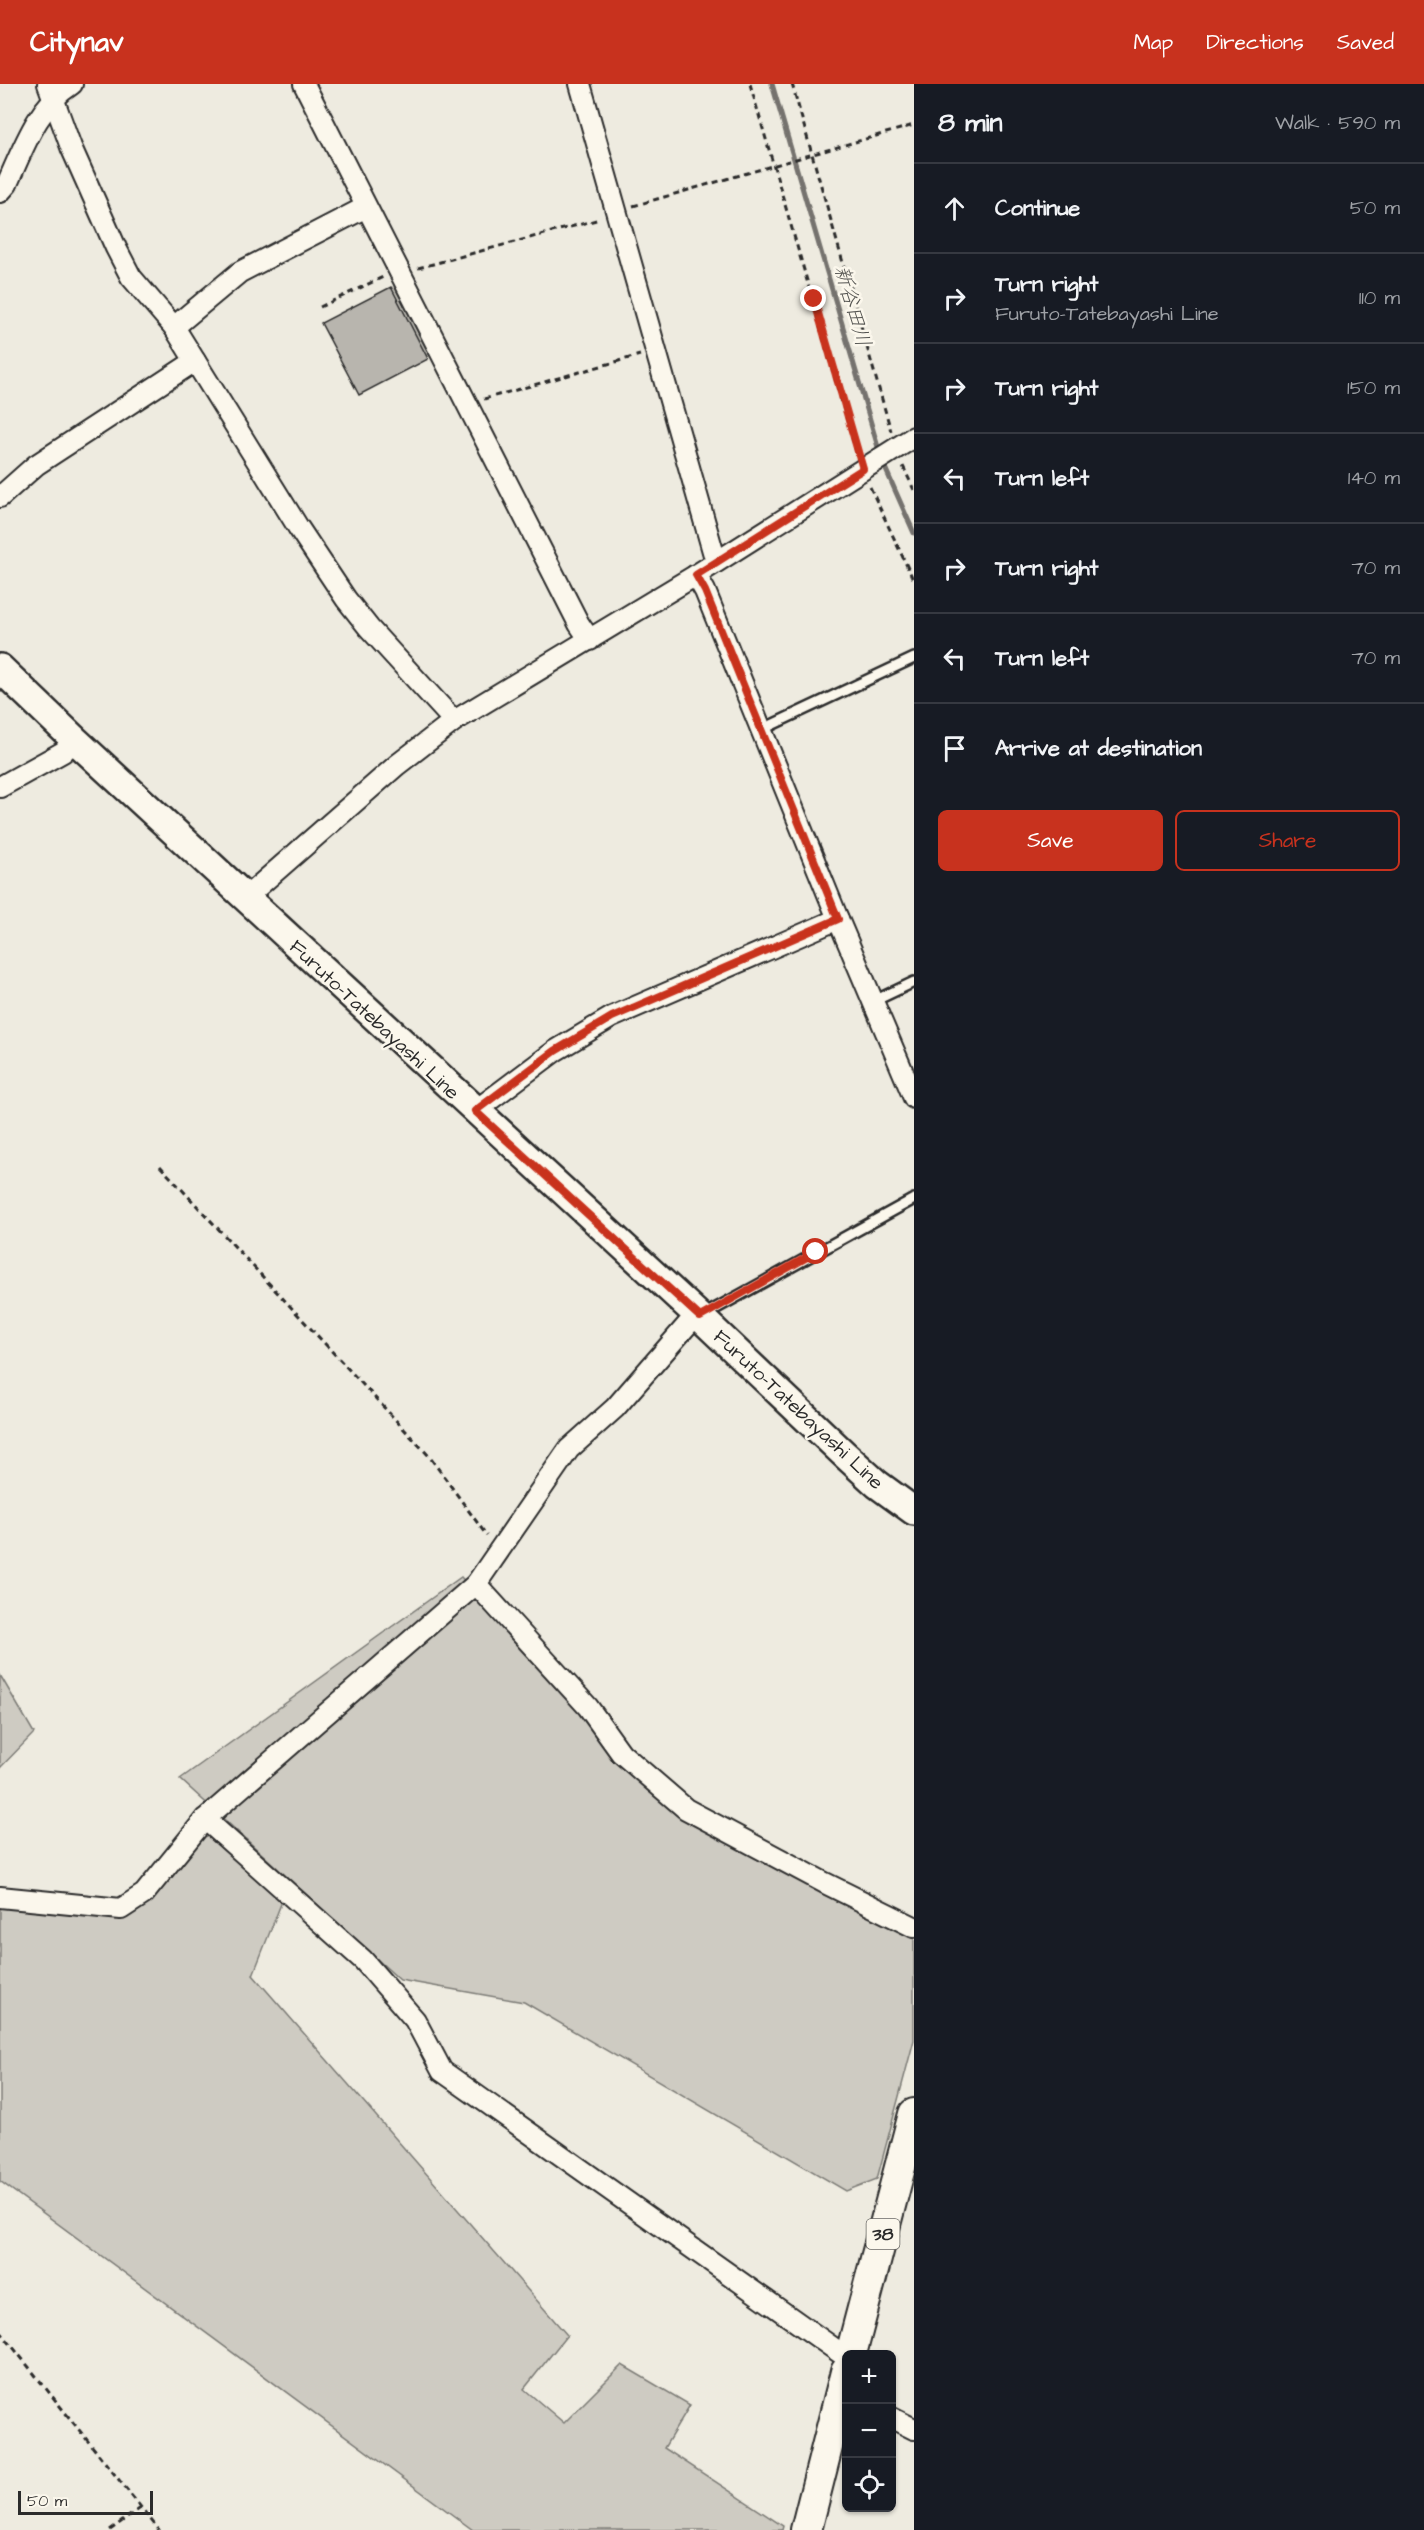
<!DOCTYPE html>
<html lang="en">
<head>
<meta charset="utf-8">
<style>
	:root { --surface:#171b24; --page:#20242c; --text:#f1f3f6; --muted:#9ea1a6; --line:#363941; --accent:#c8321e }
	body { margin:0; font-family:"Architects Daughter","Klee One",sans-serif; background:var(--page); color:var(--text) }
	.controls { position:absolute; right:18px; bottom:18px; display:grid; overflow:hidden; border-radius:9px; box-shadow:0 2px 4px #0004 }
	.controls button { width:54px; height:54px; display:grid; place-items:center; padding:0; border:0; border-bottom:2px solid var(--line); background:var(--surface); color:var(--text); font:30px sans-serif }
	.scale { position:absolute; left:18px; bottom:15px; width:135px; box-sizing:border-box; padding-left:6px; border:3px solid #2b2b2b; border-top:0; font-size:16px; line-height:21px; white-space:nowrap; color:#2b2b2b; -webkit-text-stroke:4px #fbf7ec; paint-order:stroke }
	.stop { position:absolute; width:18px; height:18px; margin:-14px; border:4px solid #c8321e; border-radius:50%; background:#fff }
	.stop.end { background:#c8321e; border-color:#fff; box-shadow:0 2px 6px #0008 }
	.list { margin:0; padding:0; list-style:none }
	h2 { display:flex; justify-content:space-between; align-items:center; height:78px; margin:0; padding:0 24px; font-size:26px }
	h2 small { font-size:20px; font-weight:400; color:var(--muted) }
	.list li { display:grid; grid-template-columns:39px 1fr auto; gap:18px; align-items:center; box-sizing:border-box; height:90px; padding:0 24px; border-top:2px solid var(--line) }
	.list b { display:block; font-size:22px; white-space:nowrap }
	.list p { margin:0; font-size:20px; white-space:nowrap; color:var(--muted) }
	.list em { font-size:20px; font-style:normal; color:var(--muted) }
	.actions { display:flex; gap:12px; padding:18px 24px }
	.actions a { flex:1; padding:14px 0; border:2px solid var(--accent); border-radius:9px; text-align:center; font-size:21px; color:var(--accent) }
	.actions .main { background:var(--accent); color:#fff }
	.icon { flex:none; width:33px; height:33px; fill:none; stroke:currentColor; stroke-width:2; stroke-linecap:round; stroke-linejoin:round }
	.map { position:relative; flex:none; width:914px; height:2446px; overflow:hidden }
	header { display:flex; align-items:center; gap:36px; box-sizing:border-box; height:84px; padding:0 30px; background:var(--accent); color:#fff }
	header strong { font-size:28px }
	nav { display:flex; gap:33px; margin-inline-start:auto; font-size:21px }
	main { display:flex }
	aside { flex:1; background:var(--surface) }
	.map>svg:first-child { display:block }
</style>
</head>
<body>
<header>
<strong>Citynav</strong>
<nav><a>Map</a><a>Directions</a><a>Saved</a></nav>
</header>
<main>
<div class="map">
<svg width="914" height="2446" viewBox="0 0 914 2446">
	<rect width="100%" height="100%" fill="#eeebe0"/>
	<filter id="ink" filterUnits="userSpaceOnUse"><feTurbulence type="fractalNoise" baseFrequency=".0167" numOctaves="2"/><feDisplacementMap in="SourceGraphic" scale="12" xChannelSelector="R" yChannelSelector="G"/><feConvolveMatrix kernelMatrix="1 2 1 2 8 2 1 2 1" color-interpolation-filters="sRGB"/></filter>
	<g filter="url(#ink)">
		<g fill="#cecbc2" stroke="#7c7b76" stroke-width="1.5">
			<path d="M461,1493l150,162 91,78 212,110v113l-37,139 -31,12 -322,-189 -124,-22 -220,-201z"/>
			<path d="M0,1591l34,58 -34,35z"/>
			<path d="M205,1735l81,72 -33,84 314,360 -43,54 40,34 58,-58 68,40 -26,43 119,78 -1,4h-309l-473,-349v-284l121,12z"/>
		</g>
		<path fill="#0003" d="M395,201l36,69 -4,4 -104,-35z"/>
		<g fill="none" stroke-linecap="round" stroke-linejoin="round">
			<g stroke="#74726e" stroke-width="5">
				<path d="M772,0l108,370"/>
				<path d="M883,379l31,70"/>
			</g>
		</g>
		<path fill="#b8b5ae" stroke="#2b2b2b" stroke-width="1.5" d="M391,203l37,72 -69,36 -38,-72z"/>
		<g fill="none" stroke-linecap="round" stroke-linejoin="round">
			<g stroke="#2b2b2b" stroke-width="14">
				<g id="lane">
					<path d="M761,646l153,-72"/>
					<path d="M874,917l40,-19"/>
					<path d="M702,1232l212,-117"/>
				</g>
			</g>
			<g stroke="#2b2b2b" stroke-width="24">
				<g id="street">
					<path d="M48,0l23,63 45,101 15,29 43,50 124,200 48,72 23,29 85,93"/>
					<path d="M304,0l275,540 11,16"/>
					<path d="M580,0l136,478"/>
					<path d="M0,108l7,-8c16,-35 31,-79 65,-100"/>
					<path d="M174,243l66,-55 126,-65"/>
					<path d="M0,413l36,-32 159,-104"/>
					<path d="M696,491l9,16 133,328 76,179"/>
					<path d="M0,703l63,-35 12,-12"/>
					<path d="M245,814l152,-133 57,-44 242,-146 218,-138"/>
					<path d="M475,1027l80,-60 57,-34 226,-98"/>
					<path d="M476,1500l112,123 33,46 65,56 139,74 89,44"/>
					<path d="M205,1735l158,141 52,60 27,51 404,286"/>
					<path d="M0,1813l121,12 23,-15 61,-75 271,-235 93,-135 46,-41 74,-85 11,-6"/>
					<path d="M892,2334l22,11"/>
				</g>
			</g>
			<g stroke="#2b2b2b" stroke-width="32">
				<path id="secondary" d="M0,584l75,72 625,577 143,136 34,31 37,27"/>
			</g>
			<g stroke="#2b2b2b" stroke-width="34">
				<g id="primary">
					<path d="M851,2270l63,-240"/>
					<path d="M806,2446l40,-158"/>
				</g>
			</g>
			<g stroke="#2b2b2b" stroke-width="3" stroke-dasharray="6 4.5" stroke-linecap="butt">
				<path d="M750,0l107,369"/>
				<path d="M792,0l99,347"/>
				<path d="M633,122l281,-81"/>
				<path d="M418,184l182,-49"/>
				<path d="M320,223l63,-30"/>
				<path d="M484,315l156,-44"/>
				<path d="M903,382l11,24"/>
				<path d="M870,403l44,94"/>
				<path d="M160,1082l269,290 58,80"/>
				<path d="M0,2247l159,199"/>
				<path d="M110,2446l32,-23"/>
			</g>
			<use href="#lane" stroke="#fbf7ec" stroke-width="9"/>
			<use href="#street" stroke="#fbf7ec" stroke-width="20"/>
			<use href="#secondary" stroke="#fbf7ec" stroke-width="27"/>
			<use href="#primary" stroke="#fbf7ec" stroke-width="30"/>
		</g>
	</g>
	<g fill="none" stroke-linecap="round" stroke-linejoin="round" filter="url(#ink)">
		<path stroke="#c8321e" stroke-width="8" d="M814,215l49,170 -167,106 9,16 133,328 -226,98 -57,34 -80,60 225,206 116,-65"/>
	</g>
	<g text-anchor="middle" stroke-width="5" stroke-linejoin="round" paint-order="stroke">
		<rect fill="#fbf7ec" stroke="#696865" stroke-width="1.5" x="866.5" y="2135" width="33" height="30" rx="4.5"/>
		<g font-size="18" font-weight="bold" fill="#2b2b2b">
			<text x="883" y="2156">38</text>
		</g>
		<g font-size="20" fill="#2b2b2b" stroke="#fbf7ec">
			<text transform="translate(375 935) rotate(43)" y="7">Furuto-Tatebayashi Line</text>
			<text transform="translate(799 1325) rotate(43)" y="7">Furuto-Tatebayashi Line</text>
		</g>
		<g font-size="21" font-style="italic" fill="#555552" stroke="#fbf7ec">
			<text transform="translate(853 222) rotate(74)" y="7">新谷田川</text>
		</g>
	</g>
</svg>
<div class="controls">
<button>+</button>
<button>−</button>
<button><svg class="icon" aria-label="locate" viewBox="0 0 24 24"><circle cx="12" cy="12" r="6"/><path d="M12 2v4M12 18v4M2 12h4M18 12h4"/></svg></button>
</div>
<div class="scale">50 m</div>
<div class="stop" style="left:816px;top:1168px"></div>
<div class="stop end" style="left:814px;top:215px"></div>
</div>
<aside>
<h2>8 min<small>Walk · 590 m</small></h2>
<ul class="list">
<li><svg class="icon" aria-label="ahead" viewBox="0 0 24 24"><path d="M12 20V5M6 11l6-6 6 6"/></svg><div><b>Continue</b></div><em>50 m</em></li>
<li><svg class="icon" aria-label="right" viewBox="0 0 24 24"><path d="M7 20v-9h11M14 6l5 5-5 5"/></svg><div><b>Turn right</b><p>Furuto-Tatebayashi Line</p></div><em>110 m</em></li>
<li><svg class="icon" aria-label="right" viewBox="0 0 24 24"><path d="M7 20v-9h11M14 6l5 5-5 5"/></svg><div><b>Turn right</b></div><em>150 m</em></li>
<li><svg class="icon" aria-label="left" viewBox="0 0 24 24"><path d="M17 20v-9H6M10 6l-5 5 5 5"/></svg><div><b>Turn left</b></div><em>140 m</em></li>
<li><svg class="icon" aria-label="right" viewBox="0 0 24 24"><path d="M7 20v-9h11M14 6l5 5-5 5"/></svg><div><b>Turn right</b></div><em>70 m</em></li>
<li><svg class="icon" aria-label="left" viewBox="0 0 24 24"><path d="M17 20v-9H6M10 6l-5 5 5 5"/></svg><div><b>Turn left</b></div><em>70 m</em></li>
<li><svg class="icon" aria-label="arrive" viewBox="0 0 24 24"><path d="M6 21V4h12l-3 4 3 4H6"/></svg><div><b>Arrive at destination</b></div></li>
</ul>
<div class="actions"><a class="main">Save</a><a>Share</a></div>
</aside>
</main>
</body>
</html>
